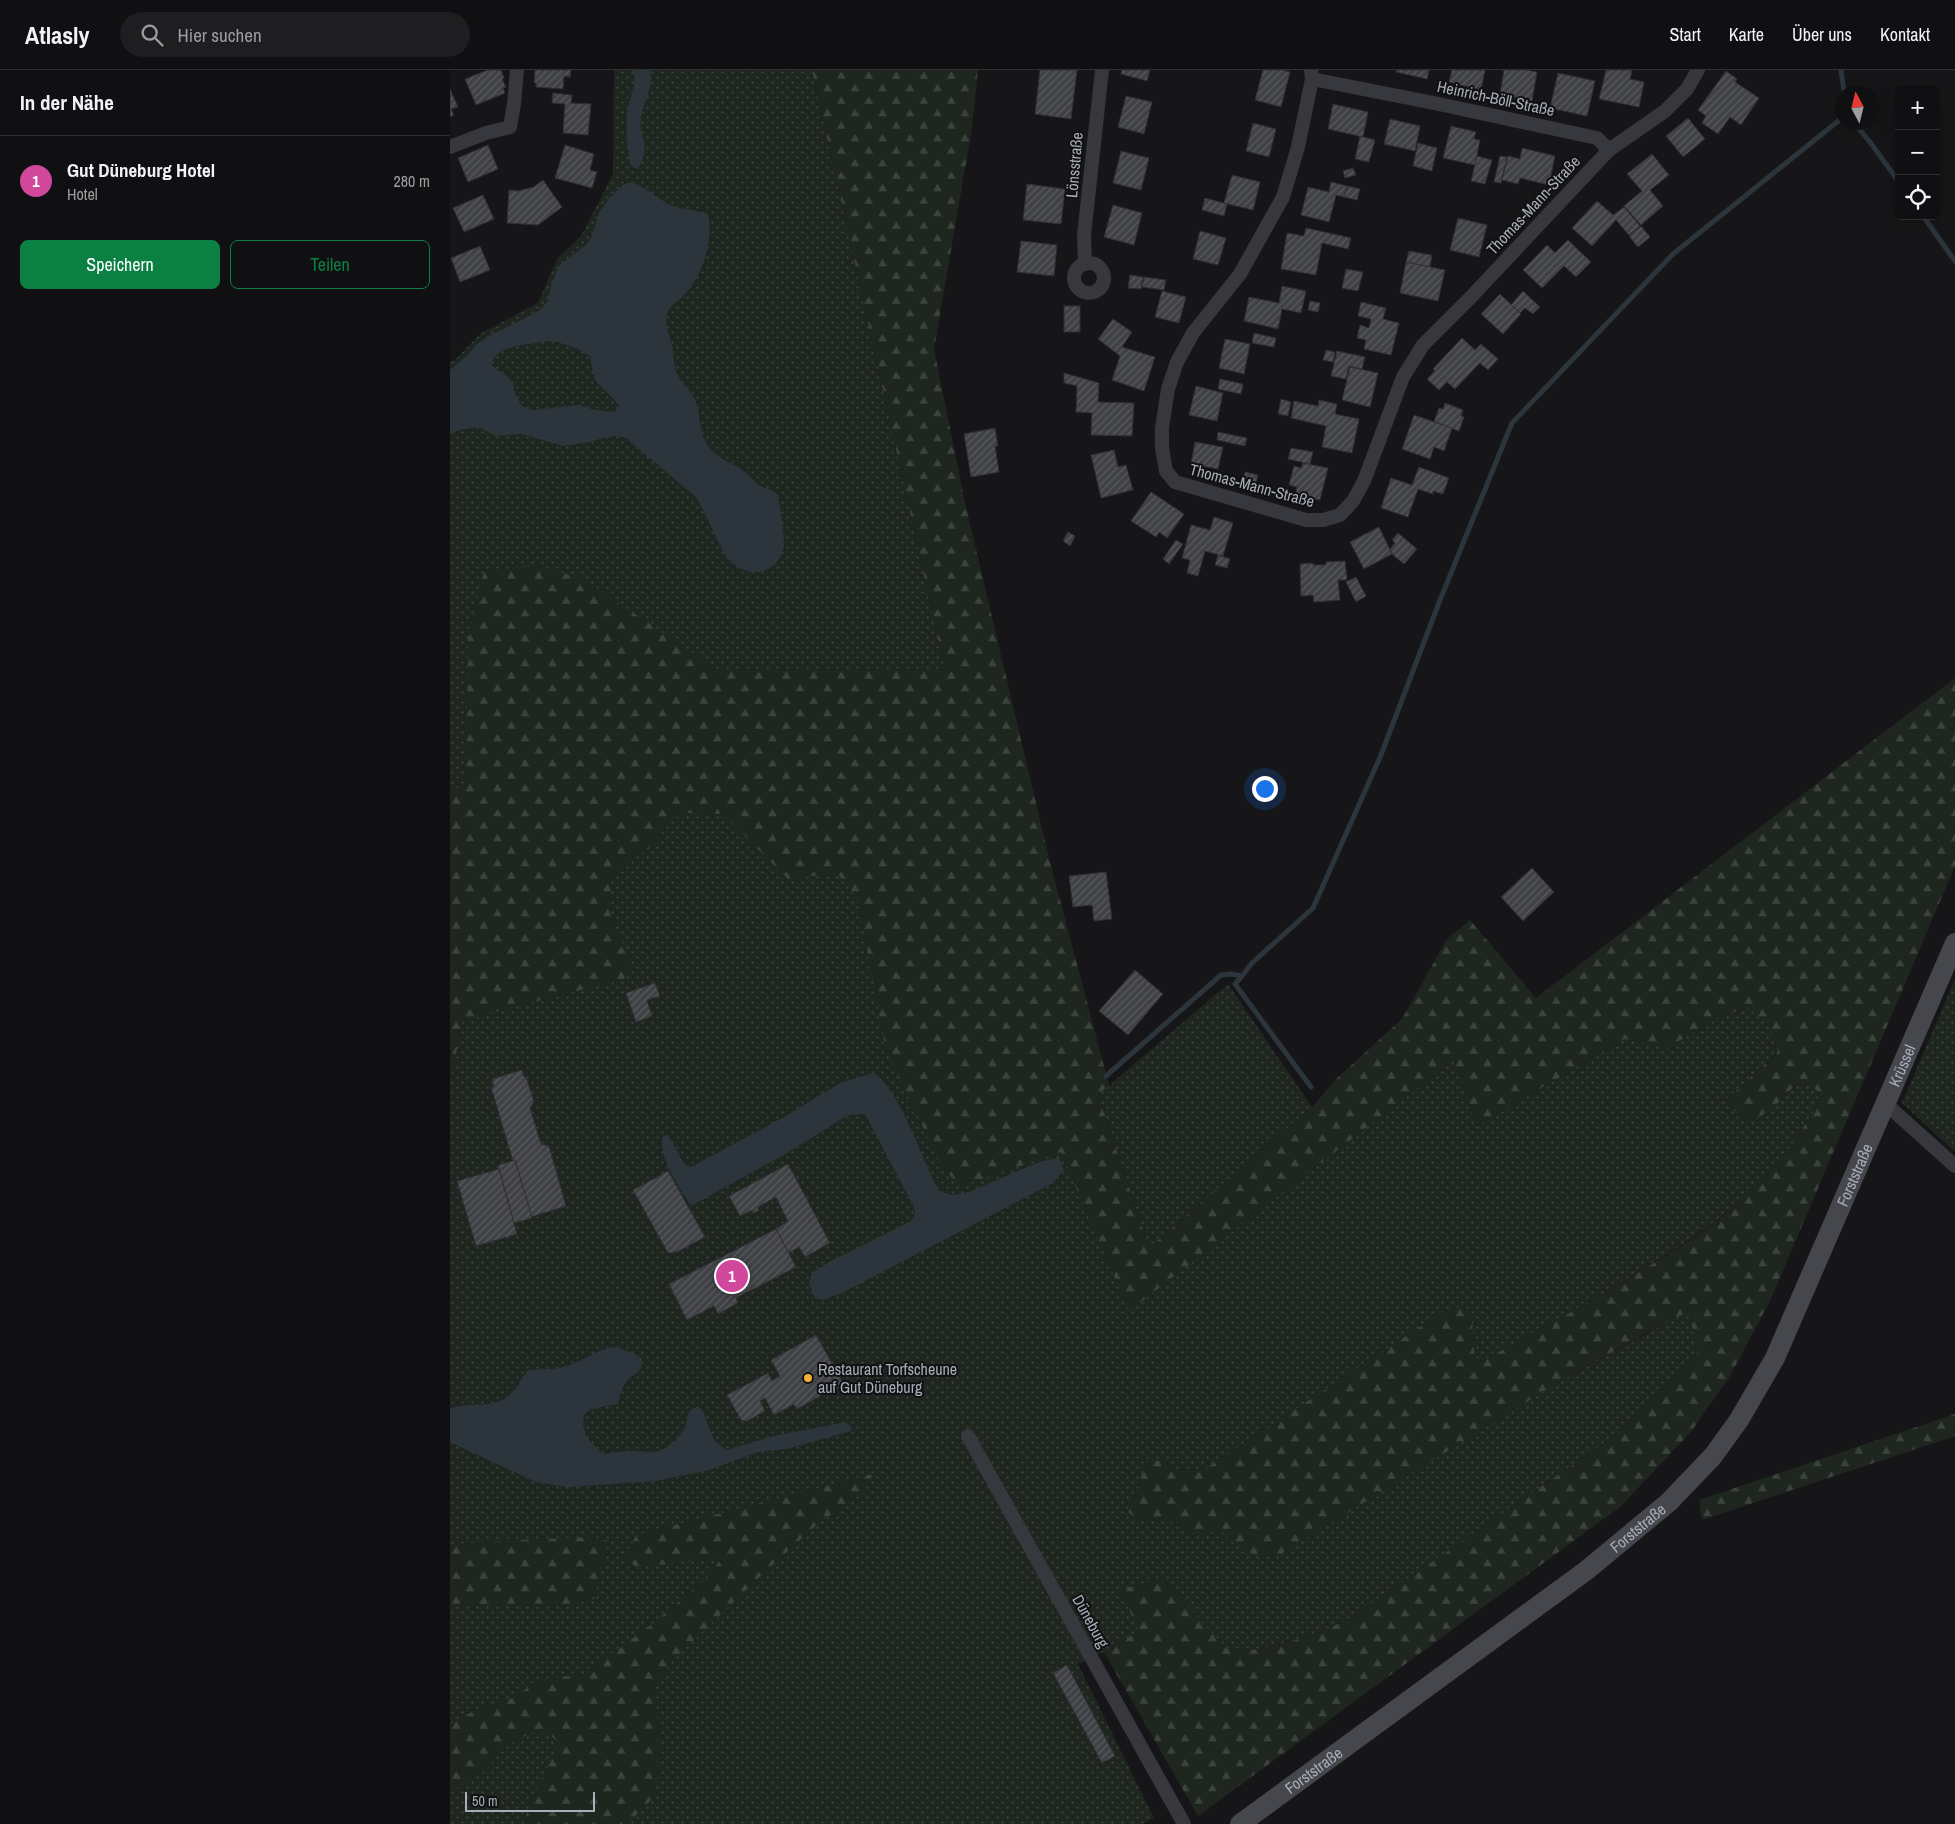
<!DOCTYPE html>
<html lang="de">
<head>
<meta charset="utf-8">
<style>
	:root { --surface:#101012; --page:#1e1e20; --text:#f1f3f6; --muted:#9c9d9f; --line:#303032; --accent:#0b8043 }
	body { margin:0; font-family:"Archivo Narrow",sans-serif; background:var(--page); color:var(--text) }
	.controls { position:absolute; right:15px; top:15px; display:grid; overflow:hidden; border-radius:8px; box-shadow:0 5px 20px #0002 }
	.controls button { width:45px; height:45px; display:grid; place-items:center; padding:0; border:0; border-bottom:1px solid var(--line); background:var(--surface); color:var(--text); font:25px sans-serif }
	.compass { position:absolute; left:1385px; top:15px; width:45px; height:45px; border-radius:50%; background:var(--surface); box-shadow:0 5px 20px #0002; rotate:353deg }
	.scale { position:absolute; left:15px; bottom:12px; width:130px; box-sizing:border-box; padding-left:5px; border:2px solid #a8adb8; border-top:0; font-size:14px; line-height:18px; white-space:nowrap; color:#a8adb8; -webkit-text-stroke:4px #111113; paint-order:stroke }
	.you { position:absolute; left:814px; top:718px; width:18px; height:18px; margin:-12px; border:4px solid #fff; border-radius:50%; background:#1a73e8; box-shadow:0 0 0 8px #1a73e833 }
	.badge { display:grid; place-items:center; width:32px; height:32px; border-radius:50%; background:var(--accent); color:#fff; font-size:16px; font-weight:700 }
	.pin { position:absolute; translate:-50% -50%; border:2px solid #fff; box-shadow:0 1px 5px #0006 }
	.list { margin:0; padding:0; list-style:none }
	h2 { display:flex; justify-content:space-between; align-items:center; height:65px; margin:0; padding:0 20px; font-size:21px }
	h2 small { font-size:16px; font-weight:400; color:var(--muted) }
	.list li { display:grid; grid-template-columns:32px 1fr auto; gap:15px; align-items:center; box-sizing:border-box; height:90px; padding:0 20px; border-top:1px solid var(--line) }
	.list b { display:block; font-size:19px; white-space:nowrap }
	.list p { margin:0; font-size:16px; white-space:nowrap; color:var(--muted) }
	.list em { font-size:16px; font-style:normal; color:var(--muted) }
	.actions { display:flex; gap:10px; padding:15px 20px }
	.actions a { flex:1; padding:11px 0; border:1px solid var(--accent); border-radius:8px; text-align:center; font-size:18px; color:var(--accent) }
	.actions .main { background:var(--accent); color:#fff }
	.icon { flex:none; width:28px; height:28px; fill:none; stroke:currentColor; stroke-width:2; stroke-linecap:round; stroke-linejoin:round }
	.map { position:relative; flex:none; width:1505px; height:1754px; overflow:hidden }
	header { display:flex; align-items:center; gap:30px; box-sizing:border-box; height:70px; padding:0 25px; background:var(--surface); border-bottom:1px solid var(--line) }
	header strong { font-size:24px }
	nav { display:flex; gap:28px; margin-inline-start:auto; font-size:18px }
	.search { width:350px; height:45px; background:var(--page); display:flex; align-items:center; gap:12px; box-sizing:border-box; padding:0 18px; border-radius:28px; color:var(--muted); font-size:19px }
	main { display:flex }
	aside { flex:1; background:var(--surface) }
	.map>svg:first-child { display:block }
</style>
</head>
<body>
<header>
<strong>Atlasly</strong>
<div class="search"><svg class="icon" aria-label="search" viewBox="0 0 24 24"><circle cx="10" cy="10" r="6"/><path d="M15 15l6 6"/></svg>Hier suchen</div>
<nav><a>Start</a><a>Karte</a><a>Über uns</a><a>Kontakt</a></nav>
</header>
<main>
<aside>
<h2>In der Nähe<small></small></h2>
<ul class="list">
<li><span class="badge" style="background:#d1479c">1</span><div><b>Gut Düneburg Hotel</b><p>Hotel</p></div><em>280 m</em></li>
</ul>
<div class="actions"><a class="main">Speichern</a><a>Teilen</a></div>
</aside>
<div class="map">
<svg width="1505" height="1754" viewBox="0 0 1505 1754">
	<defs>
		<pattern id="grass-dots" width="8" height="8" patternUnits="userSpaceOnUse" patternTransform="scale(1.25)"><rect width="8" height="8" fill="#1e261f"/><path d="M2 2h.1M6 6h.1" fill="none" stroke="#3c433d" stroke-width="1.8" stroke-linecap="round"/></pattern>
		<pattern id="forest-firs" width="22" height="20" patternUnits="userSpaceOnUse" patternTransform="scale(1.25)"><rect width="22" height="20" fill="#1e261f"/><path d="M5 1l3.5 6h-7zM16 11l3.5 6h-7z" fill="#3c433d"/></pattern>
		<pattern id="building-hatch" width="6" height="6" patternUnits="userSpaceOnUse" patternTransform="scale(1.25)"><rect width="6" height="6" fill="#404145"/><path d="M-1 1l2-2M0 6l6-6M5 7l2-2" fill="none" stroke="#595a5e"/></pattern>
	</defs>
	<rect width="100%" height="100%" fill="#161618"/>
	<g fill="url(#grass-dots)">
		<path d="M164,0h198l133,600 184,640 325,-250 23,66 147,-87 44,9 46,-29 34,-12 23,22 7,23 -54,50 51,4 16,-17 16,-8 13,13 -4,14 -23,35 -47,56 -58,42 -93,58 -120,66 84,17 130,-72 8,44 -84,83 -262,181 -35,16 -57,16 -32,-1 -67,-71 -21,53 -35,21 -26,12 76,154 -12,6h-692v-1462l5,-2 26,-27 57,-30 19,-44 24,-23 32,-62z"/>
		<path d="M1505,909v173l-53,-49z"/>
		<path d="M778,914l84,123 -163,141 -51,-153z"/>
	</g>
	<g fill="url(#forest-firs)">
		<path d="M362,0h166l-6,58 -38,221 31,154 85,359 59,223 -11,10 51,153 163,-141 24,-28 66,-60 45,-80 23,-19 66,78 419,-320v188l-185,435 -40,75 -40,57 -70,74 -422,309 -94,-164 35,-21 -19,-41 40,-12 67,71 33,1 56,-16 35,-16 262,-181 84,-83 -8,-43 -41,21 -89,50 -278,172 -27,1 -25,-15 -8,-10 -23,6 -33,-16 -14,1 -14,-2 -9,-7 2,-13 10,-10 1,-13 8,-14 15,-2 11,12 30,-3 239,-158 17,-4 11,14 3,44 120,-66 93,-57 58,-43 47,-56 23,-35 4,-14 -13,-13 -16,8 -16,17 -23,16 -29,-19 55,-51 -7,-23 -23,-22 -34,12 -46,29 -44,-9 -147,87 -23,-66 -325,251 -68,-159 -84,29 -18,4 -17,-18 -56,-117 -29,-153 -20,-24 -49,6 -65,-65 -36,-1 -24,11 -7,20 -35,22 -10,16 -1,32 21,48 -7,17 -161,41 -13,63v-293l16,-3 2,-150 16,-65 49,-7 49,13 134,91 229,1z"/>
		<path d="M1505,1344v22l-253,84 -3,-20z"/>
		<path d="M423,1404l-10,19 -43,29 -50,45 -101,97 -14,22 4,45v44l-7,24 -25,25h-103l6,-23 18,-34 11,-24 -10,-9 -15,-2 -31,15 -16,23 -37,22v-68l31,-17 33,-9 23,-18 48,-6 67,-50 56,-47 12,-17h-24l-59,8 -11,-11 10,-22z"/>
		<path d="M142,1467l17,4 -15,58c-19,5 -39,8 -58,8 -28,0 -59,-7 -86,1v-60l24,-6z"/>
	</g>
	<g fill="#2c353c" fill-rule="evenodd">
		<path d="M183,0h17c4,17 -6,30 -9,47 -3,20 11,26 -2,50l-5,1 -4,-4c-2,-15 -5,-37 -3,-51 3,-19 10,-23 6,-43z"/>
		<path d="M182,112c16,6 26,18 41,24 12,4 24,4 35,8 6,24 -5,59 -21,78 -8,10 -18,11 -21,26 -1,12 6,22 7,33 1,8 1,16 4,23 4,10 15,17 19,28 5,15 3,31 12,44 9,13 25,17 37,26 5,4 9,10 14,13 7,5 13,3 19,10 2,14 6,37 6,50 -1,8 -5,16 -10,20 -16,14 -35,5 -48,-8l-29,-59 -71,-60 -10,-2 -13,2 -13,4 -27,4 -41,-12 -26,2 -17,-9 -20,3 -9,4v-64l18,-15 9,-11 14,-9 48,-24 9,-10 3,-16 8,-19 27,-21 6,-9 7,-23 11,-16 14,-13zM96,271c15,0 32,7 44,15 2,9 2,21 8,28 8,8 14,12 21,22l-4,6 -20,-2 -16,-5 -46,5 -11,-4 -7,-12 -2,-11 -6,-7 -16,-11c6,-22 37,-19 55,-24z"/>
		<path d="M424,1003c26,17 49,89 65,118l13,4 17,-3 73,-31 17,-3 5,12 -11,13 -209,109 -21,8 -8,-2 -6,-15 3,-10 19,-12 80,-40 4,-7 -1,-7 -49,-93 -17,1 -61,38 -96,53c-10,-17 -35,-51 -28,-70l5,-1 17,30 6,2 93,-50 58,-35z"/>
		<path d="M165,1277l18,6 9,5c0,17 -6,13 -15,23 -6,7 -7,15 -9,23l-27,5 -7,6 -1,9 3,13 16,17c9,0 17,-3 27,-3 23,-1 26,7 47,-11 3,-4 7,-8 9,-13 3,-10 2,-23 17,-18l12,31 12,10 48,-14 71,-14 6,4v5l-64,18 -29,3 -49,18 -53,11 -88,6 -32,-5 -86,-40v-33c22,-9 46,3 64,-18 5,-6 8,-14 13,-20 11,-3 21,-1 32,-3 20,-3 33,-18 56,-21z"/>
	</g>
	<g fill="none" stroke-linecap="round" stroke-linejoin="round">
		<g stroke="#2c353c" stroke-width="5">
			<path d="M1391,0l3,22"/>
			<path d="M1403,52l17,20 29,40"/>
			<path d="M1473,146l32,45"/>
			<path d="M792,906l-7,8 76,103"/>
			<path d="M656,1006l115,-101 10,-1 11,2 10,-13 61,-55 68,-153 59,-155 72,-177 161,-169 169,-136"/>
		</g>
	</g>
	<g fill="url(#building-hatch)" stroke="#303034">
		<path d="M38,0h13l3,8 -2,1 4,8 -3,1 2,5 -29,12 -11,-26z"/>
		<path d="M85,0h36l-1,7 -6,-1 -1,13 -27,-2v-4h-2z"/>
		<path d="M590,0h37l-6,49 -36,-5z"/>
		<path d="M672,0h28l-3,11 -26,-7z"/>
		<path d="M813,0h20l7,2 -9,35 -26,-7z"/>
		<path d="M947,0h32l-2,9 -31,-7z"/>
		<path d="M1002,0h33l-4,20 -32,-8z"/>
		<path d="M1054,0h22l11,2 -5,29 -32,-7z"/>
		<path d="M1156,0h26l-2,9 14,3 -5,25 -40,-8z"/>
		<path d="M1276,1l11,8 -2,3 24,16 -18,27 -11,-8 -12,17 -16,-11 4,-7 -8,-6z"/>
		<path d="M1108,3l37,8 -8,35 -37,-8z"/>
		<path d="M0,19l8,18 -7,2 3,6 -4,2z"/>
		<path d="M103,23l19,2 -1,8 20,1 -3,31 -25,-2 2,-29 -13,-1z"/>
		<path d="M676,26l26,6 -8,32 -26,-7z"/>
		<path d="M883,34l35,8 -5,25 -35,-8z"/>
		<path d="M1238,48l17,21 -22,18 -17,-21z"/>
		<path d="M940,49l30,7 -5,25 -31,-7z"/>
		<path d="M803,53l23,6 -7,28 -23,-6z"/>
		<path d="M1001,56l25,6 -2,7 6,1 -5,25 -32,-7z"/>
		<path d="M910,66l15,4 -6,22 -14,-3z"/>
		<path d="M968,73l19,5 -5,23 -19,-5z"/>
		<path d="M38,75l10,24 -30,13 -10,-24z"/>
		<path d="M115,75l29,9 -4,16 7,2 -5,16 -37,-10z"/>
		<path d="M1072,78l33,8 -6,29 -29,-7 -2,6 -16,-4 6,-24 12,3z"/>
		<path d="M671,81l28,7 -8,32 -28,-7z"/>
		<path d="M1202,84l17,21 -19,15 13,16 -22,19 -17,-19 18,-15 -15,-17z"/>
		<path d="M1027,86l15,4 -7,24 -14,-3z"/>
		<path d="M1050,86l7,1 -6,26 -7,-1z"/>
		<path d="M903,98l3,7 -11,3 -2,-7z"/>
		<path d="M782,105l28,7 -7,28 -29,-7z"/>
		<path d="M93,110l19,27 -24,18 -31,-2 2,-33 9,1 16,-4z"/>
		<path d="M881,112l16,4 -3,11 -8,-2 -7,27 -28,-7 7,-28 21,5z"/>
		<path d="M577,114l38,5 -4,35 -38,-4z"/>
		<path d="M897,116l13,3 -3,11 -13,-3z"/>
		<path d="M33,125l11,24 -30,13 -11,-24z"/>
		<path d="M755,128l22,6 -3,12 -22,-6z"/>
		<path d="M1147,131l16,14 11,-8 16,19 -11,9 -13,-15 -24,26 -20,-18z"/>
		<path d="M663,135l29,8 -8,32 -30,-8z"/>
		<path d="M1008,148l29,7 -8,32 -29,-7z"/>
		<path d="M1191,156l9,11 -12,10 -9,-11z"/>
		<path d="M856,158l45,10 -3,11 -26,-6 -6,32 -35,-6 6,-36 17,3z"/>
		<path d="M750,161l26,7 -8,27 -25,-6z"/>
		<path d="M1118,170l23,22 -15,15 -12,-11 -22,22 -19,-18 24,-25 8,8z"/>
		<path d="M571,171l36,4 -3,31 -37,-4z"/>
		<path d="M30,176l10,24 -30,12 -9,-24z"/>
		<path d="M959,181l23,4 -2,12 -24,-5z"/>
		<path d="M956,192l39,8 -7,31 -38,-8z"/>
		<path d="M896,199l17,3 -5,19 -16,-3z"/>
		<path d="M680,205l13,2 -2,12 -13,-1z"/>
		<path d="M694,207l22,3 -2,10 -22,-3z"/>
		<path d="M832,216l24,5 -5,22 -19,-4 -4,20 -34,-8 5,-24 30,6z"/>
		<path d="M712,221l24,6 -7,26 -24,-6z"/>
		<path d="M1073,221l17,16 -7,7 -8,-6 -5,5 -9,-8z"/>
		<path d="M1050,224l21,20 -18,20 -22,-20z"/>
		<path d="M860,231l10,2 -2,9 -10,-2z"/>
		<path d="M911,232l25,6 -3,11 16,4 -8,32 -27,-6 2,-9 -9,-2 3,-13 9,3 2,-9 -13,-3z"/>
		<rect x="614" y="236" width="16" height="26"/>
		<path d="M663,249l19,13 -10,15 33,10 -11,34 -32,-11 8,-24 -22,-17z"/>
		<path d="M804,263l22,5 -2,9 -22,-4z"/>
		<path d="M1012,268l13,12 6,-6 17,15 -10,11 -8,-7 -25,26 -8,-7 -8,8 -12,-11 8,-8 -2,-2z"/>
		<path d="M775,269l25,5 -6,30 -25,-6z"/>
		<path d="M876,280l9,2 -2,10 -10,-2z"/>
		<path d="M887,281l28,6 -3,12 -13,-3 -3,13 -15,-3z"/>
		<path d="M900,297l28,6 -8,34 -28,-7z"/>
		<path d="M614,303l35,10 -1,19 36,1 -2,33 -41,-1 1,-22 -16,-1 1,-26 -13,-3z"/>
		<path d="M770,309l23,5 -2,10 -23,-5z"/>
		<path d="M746,316l27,7 -6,28 -28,-6z"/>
		<path d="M831,329l10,3 -3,14 -10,-2z"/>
		<path d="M869,330l18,4 -2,10 24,5 -7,34 -30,-6 4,-21 -35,-8 3,-17 24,5z"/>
		<path d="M995,333l18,7 -2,6 3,1 -5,14 -25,-9 5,-14 4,1z"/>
		<path d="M964,345l38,13 -8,23 -10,-4 -4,12 -28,-10z"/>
		<path d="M545,358l3,18h-3l4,26 -28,5 -7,-43z"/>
		<path d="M768,362l29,6 -2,8 -28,-6z"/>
		<path d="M745,372l28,5 -5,22 -27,-5z"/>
		<path d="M841,378l22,4 -3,12 -22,-5z"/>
		<path d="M664,380l4,17 8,-2 7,25 -32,8 -10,-43z"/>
		<path d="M853,393l25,5 -8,32 -25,-5 2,-8 -8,-2 5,-19 7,2z"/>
		<path d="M969,397l30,11 -6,16 -10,-3v3l-15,-5 -10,28 -27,-9 10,-30 21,7z"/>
		<path d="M795,402l13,3 -4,14 -12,-4z"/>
		<path d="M701,422l33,22 -17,24 -8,-6 -3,5 -25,-16z"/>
		<path d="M764,447l19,6 -10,33 -18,-5 -7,25 -11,-3 3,-13 -8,-2 9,-33 19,5z"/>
		<path d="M929,457l13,27 -28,15 -14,-27z"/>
		<path d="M618,462l7,4 -5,10 -7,-5z"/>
		<path d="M948,463l19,16 -13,15 -11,-9 -3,-6 5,-6 -3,-3z"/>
		<path d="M726,470l7,4 -14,20 -6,-5z"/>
		<path d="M768,485l12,4 -3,9 -12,-3z"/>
		<path d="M895,491l2,19h-9l2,20 -26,2 -1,-7 -12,1 -1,-32 13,-1v2h13v-3z"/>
		<path d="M906,507l10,19 -10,6 -10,-20z"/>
		<path d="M1082,798l22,24 -31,29 -22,-24z"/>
		<path d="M656,802l6,47 -18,2 -2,-16 -19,2 -4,-31z"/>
		<path d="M685,900l28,24 -35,41 -29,-24z"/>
		<path d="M205,913l5,13 -13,4 5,16 -16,6 -10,-29z"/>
		<path d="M72,1000l2,7h2l8,25 -4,6 11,36 8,2 17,60 -35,11 -16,-57 -2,1 -22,-74h3l-2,-8z"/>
		<path d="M65,1090l17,58 -18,5 -16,-58z"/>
		<path d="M338,1094l42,79 -25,14 -6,-10 -11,6 -12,-24 12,-8 -12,-24 -18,10 1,3 -5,3 -2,-3 -12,6 -11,-20z"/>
		<path d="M49,1099l18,65 -41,12 -19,-65z"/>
		<path d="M218,1101l37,66 -28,15 -9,1 -35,-63z"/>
		<path d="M326,1159l20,38 -60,31 2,5 -20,11 -4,-8 -27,14 -18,-36z"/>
		<path d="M366,1265l27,48 -46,26 -3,-5 -20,11 -9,-17 -5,3 5,10 -18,10 -6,-1 -14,-25 41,-22 4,8 8,-5 -9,-16z"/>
		<path d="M617,1595l48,91 -13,7 -49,-90z"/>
	</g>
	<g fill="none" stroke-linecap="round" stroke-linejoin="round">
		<g stroke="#37383d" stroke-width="14">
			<path d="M861,0l1,9 -14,68 -15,50 -43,77 -47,59 -16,29 -9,27 -6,39v20l4,23 9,11 131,38h17l17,-5 13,-14 11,-20 39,-104 20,-32 49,-49 137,-146 56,-39 22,-22 11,-19"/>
			<path d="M862,9l122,24 163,35 12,12"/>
			<path d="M0,77l36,-14 24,-6 4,-23 3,-34"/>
			<circle cx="639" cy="208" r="15"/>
			<path d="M635,194l-1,-29 18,-165"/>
			<path d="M1436,1034l69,62"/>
			<path d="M518,1366l216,388"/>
		</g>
		<path stroke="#45474d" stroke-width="20" id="s1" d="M790,1754l347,-254 82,-68 44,-46 26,-36 36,-62 180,-415"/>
	</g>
	<circle fill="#f2b134" stroke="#111113" stroke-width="2" cx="358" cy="1308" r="5"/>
	<g text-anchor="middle" stroke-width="4" stroke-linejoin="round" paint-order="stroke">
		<g font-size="16" fill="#a8adb8" stroke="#111113">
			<text transform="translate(1046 28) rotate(12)" y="6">Heinrich-Böll-Straße</text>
			<text transform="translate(624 95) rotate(-85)" y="6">Lönsstraße</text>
			<text transform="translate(1083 135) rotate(-47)" y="6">Thomas-Mann-Straße</text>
			<text transform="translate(802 415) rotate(15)" y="6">Thomas-Mann-Straße</text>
			<text dy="6" stroke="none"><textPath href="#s1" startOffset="1035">Krüssel</textPath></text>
			<text dy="6" stroke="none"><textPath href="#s1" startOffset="916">Forststraße</textPath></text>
			<text dy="6" stroke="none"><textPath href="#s1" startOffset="496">Forststraße</textPath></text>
			<text transform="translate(641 1551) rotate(61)" y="6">Düneburg</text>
			<text dy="6" stroke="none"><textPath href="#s1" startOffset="91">Forststraße</textPath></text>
		</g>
		<g font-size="16" fill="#a8adb8" stroke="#111113" text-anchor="start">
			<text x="368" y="1305">Restaurant Torfscheune<tspan x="368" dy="18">auf Gut Düneburg</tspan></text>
		</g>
	</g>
</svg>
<div class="controls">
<button>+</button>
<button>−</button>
<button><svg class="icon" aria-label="locate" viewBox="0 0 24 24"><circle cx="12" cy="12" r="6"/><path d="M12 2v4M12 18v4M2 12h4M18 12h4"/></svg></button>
</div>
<svg class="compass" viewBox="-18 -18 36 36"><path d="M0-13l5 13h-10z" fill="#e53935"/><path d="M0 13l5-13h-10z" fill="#9c9d9f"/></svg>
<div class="scale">50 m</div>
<div class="you"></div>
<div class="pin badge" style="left:282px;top:1206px;background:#d1479c">1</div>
</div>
</main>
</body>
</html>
